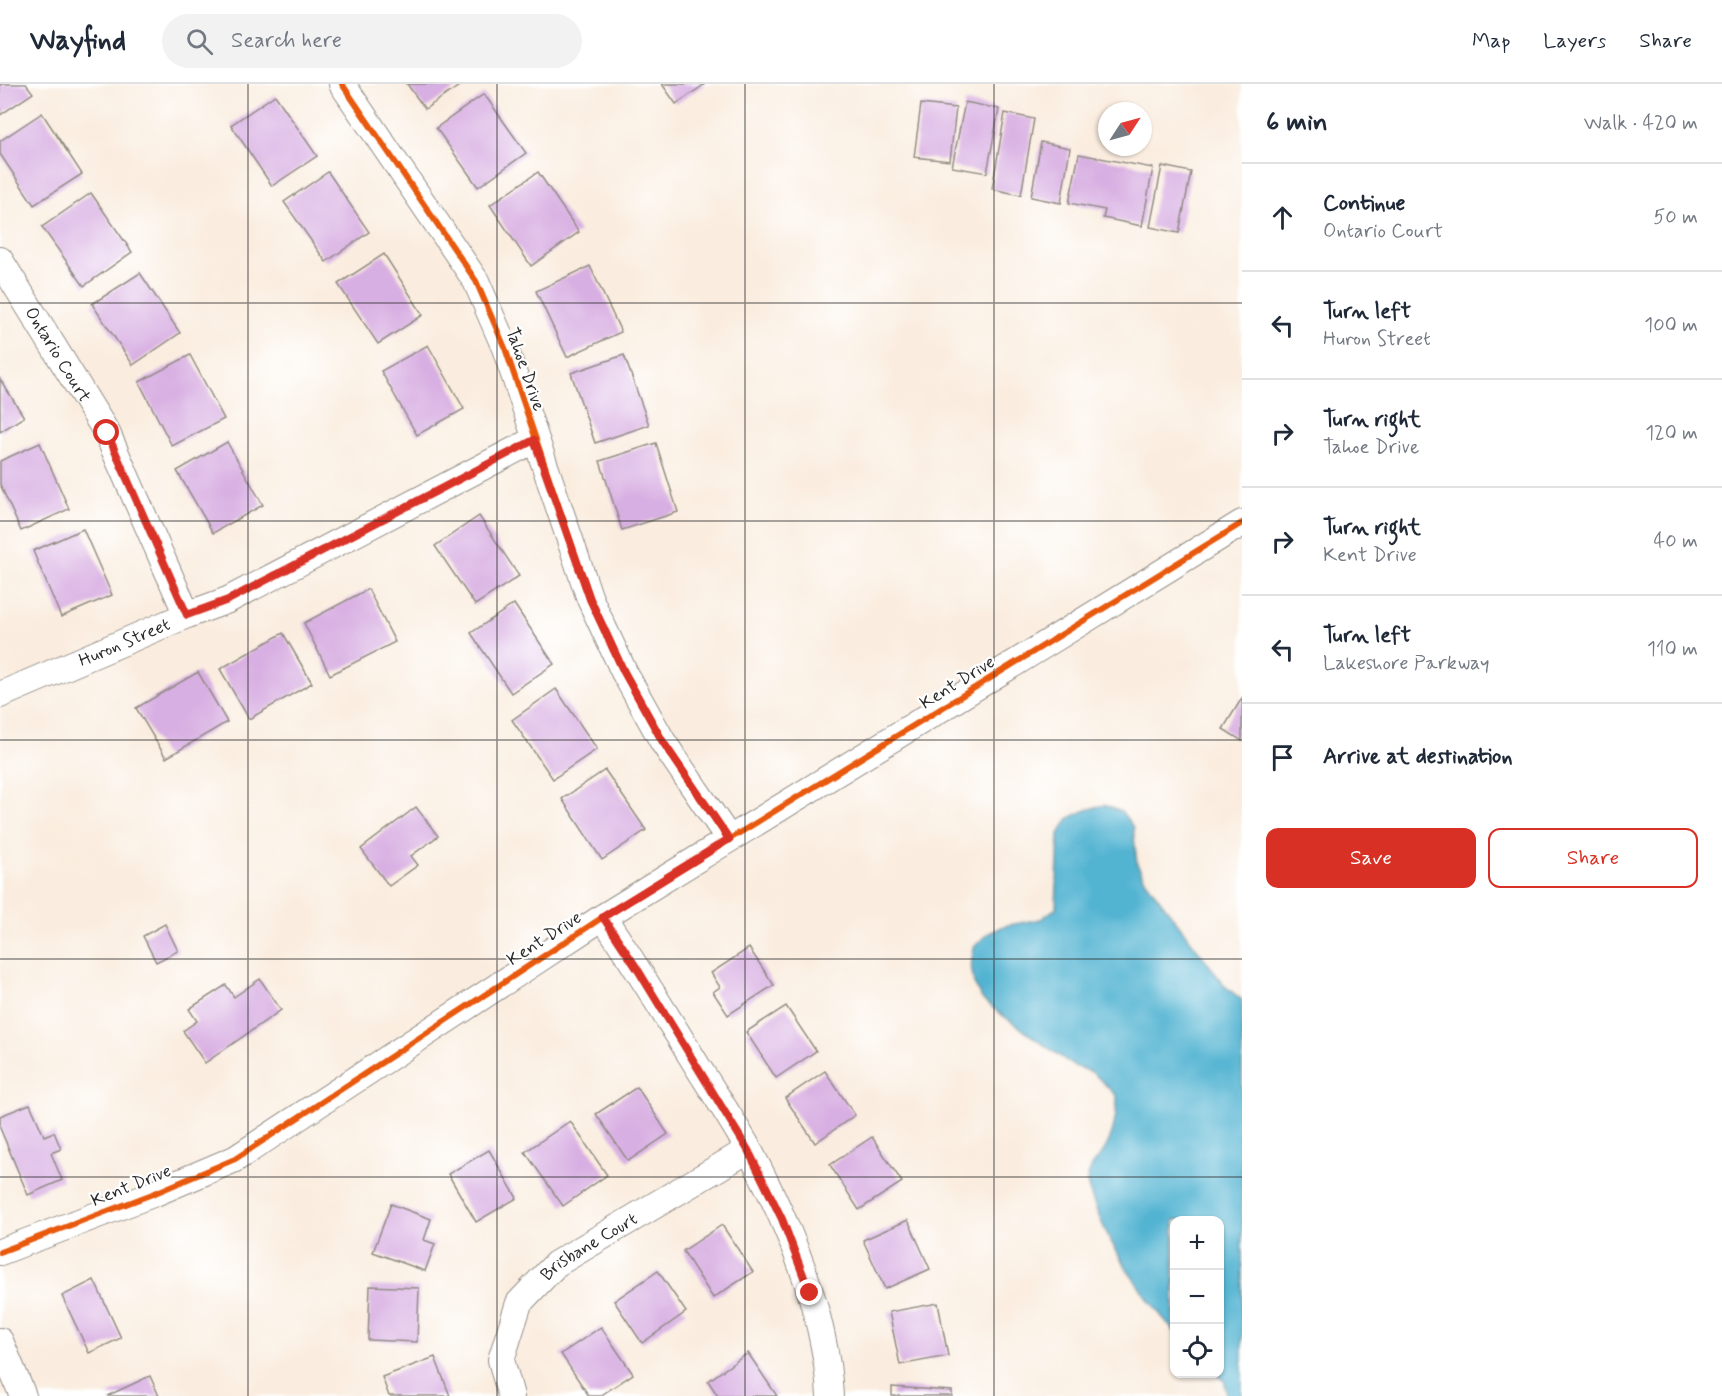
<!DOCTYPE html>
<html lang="en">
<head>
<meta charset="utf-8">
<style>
	:root { --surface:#fff; --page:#f2f2f3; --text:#1f2937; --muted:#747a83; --line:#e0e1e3; --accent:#d93025 }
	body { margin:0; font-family:Mynerve,sans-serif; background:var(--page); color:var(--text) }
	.controls { position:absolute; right:18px; bottom:18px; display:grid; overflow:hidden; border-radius:12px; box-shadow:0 2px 4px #0004 }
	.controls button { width:54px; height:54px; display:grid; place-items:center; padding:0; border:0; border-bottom:2px solid var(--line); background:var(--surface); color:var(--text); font:30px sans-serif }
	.compass { position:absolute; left:1098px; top:18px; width:54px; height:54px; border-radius:50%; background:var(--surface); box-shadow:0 2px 4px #0004; rotate:54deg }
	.stop { position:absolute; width:18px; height:18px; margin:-14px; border:4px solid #d93025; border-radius:50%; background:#fff }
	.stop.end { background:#d93025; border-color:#fff; box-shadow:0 2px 6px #0008 }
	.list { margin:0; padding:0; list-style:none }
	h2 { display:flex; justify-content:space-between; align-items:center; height:78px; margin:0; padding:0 24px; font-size:26px }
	h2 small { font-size:20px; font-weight:400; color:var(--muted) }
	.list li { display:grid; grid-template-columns:39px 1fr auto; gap:18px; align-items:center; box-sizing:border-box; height:108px; padding:0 24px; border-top:2px solid var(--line) }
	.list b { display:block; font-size:22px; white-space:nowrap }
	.list p { margin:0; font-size:20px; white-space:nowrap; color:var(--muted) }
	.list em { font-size:20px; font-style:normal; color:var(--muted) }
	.actions { display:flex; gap:12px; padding:18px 24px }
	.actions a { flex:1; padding:14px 0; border:2px solid var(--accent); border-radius:12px; text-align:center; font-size:21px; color:var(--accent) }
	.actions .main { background:var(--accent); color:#fff }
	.icon { flex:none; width:33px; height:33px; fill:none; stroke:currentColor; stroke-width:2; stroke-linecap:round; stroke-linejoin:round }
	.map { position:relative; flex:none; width:1242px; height:1312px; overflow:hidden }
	header { display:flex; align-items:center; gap:36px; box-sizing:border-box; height:84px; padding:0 30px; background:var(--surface); border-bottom:2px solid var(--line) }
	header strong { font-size:28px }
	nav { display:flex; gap:33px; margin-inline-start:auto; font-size:21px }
	.search { width:420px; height:54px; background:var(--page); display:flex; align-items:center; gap:15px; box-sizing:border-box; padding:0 21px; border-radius:33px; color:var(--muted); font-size:22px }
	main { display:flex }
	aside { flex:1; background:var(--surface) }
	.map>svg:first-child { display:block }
</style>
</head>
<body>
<header>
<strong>Wayfind</strong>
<div class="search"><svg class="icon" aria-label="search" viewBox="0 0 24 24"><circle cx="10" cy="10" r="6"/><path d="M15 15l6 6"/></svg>Search here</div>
<nav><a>Map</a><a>Layers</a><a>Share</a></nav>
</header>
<main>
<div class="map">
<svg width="1242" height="1312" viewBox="0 0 1242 1312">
	<rect width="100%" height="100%" fill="#fff"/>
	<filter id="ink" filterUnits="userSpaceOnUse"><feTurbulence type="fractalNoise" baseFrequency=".0167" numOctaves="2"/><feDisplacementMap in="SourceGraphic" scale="12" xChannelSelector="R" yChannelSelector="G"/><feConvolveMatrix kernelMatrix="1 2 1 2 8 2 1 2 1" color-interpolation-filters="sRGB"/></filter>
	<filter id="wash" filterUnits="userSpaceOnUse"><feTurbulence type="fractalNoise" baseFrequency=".008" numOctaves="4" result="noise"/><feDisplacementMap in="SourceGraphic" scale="24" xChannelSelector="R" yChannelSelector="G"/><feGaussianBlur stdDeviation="1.35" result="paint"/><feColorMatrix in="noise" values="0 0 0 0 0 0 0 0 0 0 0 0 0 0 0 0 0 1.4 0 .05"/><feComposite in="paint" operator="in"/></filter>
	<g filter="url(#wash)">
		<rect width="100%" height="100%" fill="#faeddf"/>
		<path fill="#53b4d2" stroke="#3f707e" stroke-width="1.5" d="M1104,721l18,7 11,15 4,37 9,17 79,105 17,14v396h-16l-1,-15 -9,-7h4v-154h-46v111c-34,-39 -65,-84 -82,-133 -2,-5 -5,-12 -5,-17 2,-15 11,-21 18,-32 9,-16 12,-35 12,-53l-25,-24 -18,-6 -76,-54 -15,-12 -9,-16 -3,-19 3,-18 13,-13 17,-8 37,-7 15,-11 3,-74 10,-16 17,-8z"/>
		<g id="blocks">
			<g fill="#d8afe2">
				<path d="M0,0h26l7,9 -33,22z"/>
				<path d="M407,0h55l-37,25z"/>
				<path d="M662,0h43l-29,20z"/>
				<path d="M484,10l42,59 -48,34 -42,-59z"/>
				<path d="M275,11l42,61 -45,30 -41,-61z"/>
				<path d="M965,18l34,7 -12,64 -35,-6z"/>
				<path d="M921,20l35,4 -6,53 -36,-4z"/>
				<path d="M42,29l40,61 -48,31 -34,-51v-13z"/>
				<path d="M1005,29l29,6 -13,76 -29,-6z"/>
				<path d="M1041,58l29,6 -9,55 -30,-6z"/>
				<path d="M1079,70l74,14 -11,58 -39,-8 2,-8 -36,-7z"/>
				<path d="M1162,82l29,6 -12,61 -29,-6z"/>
				<path d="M328,88l41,60 -43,30 -42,-60z"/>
				<path d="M538,88l41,60 -48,34 -41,-61z"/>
				<path d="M91,109l41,59 -48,34 -42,-59z"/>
				<path d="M384,170l39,61 -45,29 -40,-60z"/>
				<path d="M590,182l31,66 -54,25 -31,-66z"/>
				<path d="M140,189l40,60 -47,32 -41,-61z"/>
				<path d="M428,261l36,64 -47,26 -36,-64z"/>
				<path d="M190,271l34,64 -52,27 -33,-64z"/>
				<path d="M624,271l25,70 -54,18 -24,-70z"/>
				<path d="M0,295l24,38 -24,15z"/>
				<path d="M227,358l36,63 -50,28 -36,-62z"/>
				<path d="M40,359l29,66 -48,22 -21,-47v-23z"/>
				<path d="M656,359l22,69 -56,18 -22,-69z"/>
				<path d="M479,432l40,60 -44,29 -40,-59z"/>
				<path d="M83,445l29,66 -51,22 -28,-66z"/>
				<path d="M368,505l27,53 -65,33 -26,-52z"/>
				<path d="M514,520l40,60 -43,29 -40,-60z"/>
				<path d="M283,549l29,50 -63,36 -29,-50z"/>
				<path d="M198,588l29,50 -61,36 -30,-50z"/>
				<path d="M556,605l41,60 -44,30 -41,-59z"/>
				<path d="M1242,614v43l-19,-12z"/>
				<path d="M605,686l41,60 -44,30 -40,-61z"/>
				<path d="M416,723l22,29 -27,20 7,9 -29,21 -28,-37z"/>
				<path d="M165,840l13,27 -22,11 -13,-26z"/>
				<path d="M749,864l25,37 -46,30 -15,-23 7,-5 -9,-14z"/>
				<path d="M260,895l21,31 -76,53 -22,-32 14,-10 -8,-12 37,-24 8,12z"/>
				<path d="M786,922l30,45 -40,27 -30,-46z"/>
				<path d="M825,987l30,44 -40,28 -30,-45z"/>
				<path d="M637,1003l31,47 -40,27 -32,-47z"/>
				<path d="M30,1020l14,32 10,-4 7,17 -10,4 11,27 -34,15 -28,-67v-12z"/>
				<path d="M570,1037l37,54 -44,31 -38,-54z"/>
				<path d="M872,1053l30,45 -43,28 -29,-45z"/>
				<path d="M489,1066l28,48 -41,24 -28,-48z"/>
				<path d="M391,1120l40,15 -7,21 11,4 -10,27 -52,-19z"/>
				<path d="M908,1136l22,49 -45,20 -22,-49z"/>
				<path d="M722,1141l31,47 -40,26 -30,-47z"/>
				<path d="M658,1187l28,41 -44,31 -28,-42z"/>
				<path d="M94,1196l27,58 -32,15 -27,-57z"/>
				<path d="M370,1202l49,2 -2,54 -49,-2z"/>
				<path d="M938,1219l10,53 -48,9 -11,-53z"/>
				<path d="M601,1243l32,47 -33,22h-11l-28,-42z"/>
				<path d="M748,1269l29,43h-59l-10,-15z"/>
				<path d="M435,1273l15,39h-61l-7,-19z"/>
				<path d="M150,1292l9,20h-52z"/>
				<path d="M892,1303l60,4v5h-60z"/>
			</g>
		</g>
	</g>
	<g filter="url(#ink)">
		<use href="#blocks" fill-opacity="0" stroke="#928c85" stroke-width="1.5"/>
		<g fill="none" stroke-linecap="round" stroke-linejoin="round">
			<g stroke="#928c85" stroke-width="28">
				<g id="minor">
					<path d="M342,0l134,197 29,67 85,251 34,73 39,70 66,97"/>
					<path id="s1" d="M0,176l107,173 80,182"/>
					<path id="s2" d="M0,611l187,-80 41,-15 306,-160"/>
					<path d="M603,833c33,49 63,98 93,147 18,29 37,57 53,86 39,73 77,163 81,246"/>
					<path d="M0,1168l155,-59 80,-34 368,-242 639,-394"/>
					<path d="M0,1257l23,55"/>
					<path id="s3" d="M511,1312l-10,-36 18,-57 37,-39 192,-114"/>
				</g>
			</g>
			<use href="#minor" stroke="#fff" stroke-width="26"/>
			<g stroke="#fff" stroke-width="10">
				<g id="cycleway">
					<path d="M342,0l134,197 29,67 85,251 34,73 39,70 66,97"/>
					<path d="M0,1168l155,-59 80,-34 368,-242 639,-394"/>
				</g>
			</g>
			<use href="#cycleway" stroke="#e8590c" stroke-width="6"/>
		</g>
	</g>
	<g fill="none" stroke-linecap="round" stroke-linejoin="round" filter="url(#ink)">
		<path stroke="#d93025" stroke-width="8" d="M107,349l80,182 41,-15 306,-160 56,159 34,73 39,70 66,97 -126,78 35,53 110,180 34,69 28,74"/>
	</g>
	<path fill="none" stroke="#2b2b2b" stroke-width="1.5" stroke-opacity="0.55" d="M248,0v1312M497,0v1312M745,0v1312M994,0v1312M0,219h1242M0,437h1242M0,656h1242M0,875h1242M0,1093h1242"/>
	<g text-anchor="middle" stroke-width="4.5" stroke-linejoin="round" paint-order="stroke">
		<g font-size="18" fill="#2b2b2b" stroke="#fff">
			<text dy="6" stroke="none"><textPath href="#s1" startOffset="111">Ontario Court</textPath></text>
			<text transform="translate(526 285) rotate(71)" y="6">Tahoe Drive</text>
			<text dy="6" stroke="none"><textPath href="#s2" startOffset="135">Huron Street</textPath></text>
			<text transform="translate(957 598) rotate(-32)" y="6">Kent Drive</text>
			<text transform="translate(544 854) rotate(-33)" y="6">Kent Drive</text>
			<text transform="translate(131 1101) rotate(-22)" y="6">Kent Drive</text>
			<text dy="6" stroke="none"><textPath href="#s3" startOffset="188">Brisbane Court</textPath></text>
		</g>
	</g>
</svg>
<div class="controls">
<button>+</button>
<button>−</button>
<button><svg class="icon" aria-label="locate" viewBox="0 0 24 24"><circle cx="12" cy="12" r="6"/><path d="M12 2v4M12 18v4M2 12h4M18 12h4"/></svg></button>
</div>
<svg class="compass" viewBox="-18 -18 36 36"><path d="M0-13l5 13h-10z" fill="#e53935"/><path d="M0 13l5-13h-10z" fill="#747a83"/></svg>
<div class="stop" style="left:107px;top:349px"></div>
<div class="stop end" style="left:810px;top:1209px"></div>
</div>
<aside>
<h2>6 min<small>Walk · 420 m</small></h2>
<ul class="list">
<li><svg class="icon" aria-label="ahead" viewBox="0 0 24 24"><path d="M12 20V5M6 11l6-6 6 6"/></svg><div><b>Continue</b><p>Ontario Court</p></div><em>50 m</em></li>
<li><svg class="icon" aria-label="left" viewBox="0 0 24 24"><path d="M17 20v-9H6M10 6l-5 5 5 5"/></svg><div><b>Turn left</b><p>Huron Street</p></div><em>100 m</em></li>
<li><svg class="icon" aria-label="right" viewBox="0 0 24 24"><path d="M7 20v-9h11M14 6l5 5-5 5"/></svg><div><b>Turn right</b><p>Tahoe Drive</p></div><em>120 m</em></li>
<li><svg class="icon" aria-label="right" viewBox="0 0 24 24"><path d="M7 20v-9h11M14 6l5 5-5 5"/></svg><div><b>Turn right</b><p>Kent Drive</p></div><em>40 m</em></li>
<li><svg class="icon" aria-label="left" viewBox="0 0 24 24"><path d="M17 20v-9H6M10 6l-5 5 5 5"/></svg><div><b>Turn left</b><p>Lakeshore Parkway</p></div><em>110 m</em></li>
<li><svg class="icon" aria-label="arrive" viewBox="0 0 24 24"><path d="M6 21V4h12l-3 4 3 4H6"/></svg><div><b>Arrive at destination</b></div></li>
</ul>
<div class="actions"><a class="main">Save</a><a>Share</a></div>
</aside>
</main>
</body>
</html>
